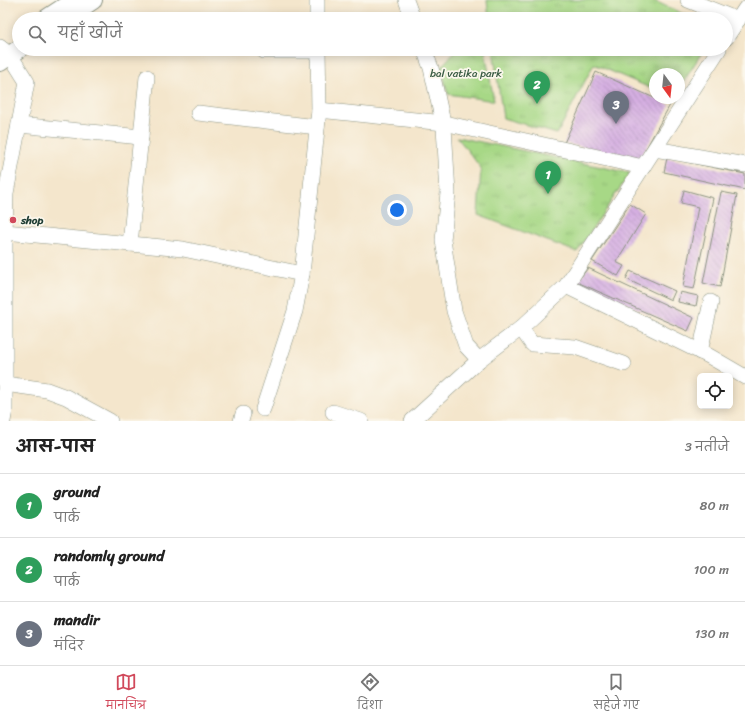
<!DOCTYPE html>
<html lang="hi">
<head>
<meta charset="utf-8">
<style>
	:root { --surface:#fff; --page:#f6f6f6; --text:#222; --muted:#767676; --line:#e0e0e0; --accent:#d1495b }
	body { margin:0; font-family:Sriracha,"Playpen Sans Deva",sans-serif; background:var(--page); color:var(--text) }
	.controls { position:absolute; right:12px; bottom:12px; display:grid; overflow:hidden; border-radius:6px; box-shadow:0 2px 10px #0003 }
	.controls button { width:36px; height:36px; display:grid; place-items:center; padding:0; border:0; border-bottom:1px solid var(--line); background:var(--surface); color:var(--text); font:20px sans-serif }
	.compass { position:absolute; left:649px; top:68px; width:36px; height:36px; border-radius:50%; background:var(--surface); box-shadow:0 2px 10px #0003; rotate:165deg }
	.you { position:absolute; left:397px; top:210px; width:14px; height:14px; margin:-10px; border:3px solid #fff; border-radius:50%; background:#1a73e8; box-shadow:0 0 0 6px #1a73e833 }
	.badge { display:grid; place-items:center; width:26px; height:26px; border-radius:50%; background:var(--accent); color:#fff; font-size:13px; font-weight:700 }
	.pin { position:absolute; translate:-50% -33px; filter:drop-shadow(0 1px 2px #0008) }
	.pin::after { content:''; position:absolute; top:21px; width:14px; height:12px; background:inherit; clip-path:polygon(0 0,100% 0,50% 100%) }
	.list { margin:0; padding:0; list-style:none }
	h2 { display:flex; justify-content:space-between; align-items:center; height:52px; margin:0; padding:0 16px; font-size:17px }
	h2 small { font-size:13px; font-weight:400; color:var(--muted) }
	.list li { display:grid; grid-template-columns:26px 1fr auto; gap:12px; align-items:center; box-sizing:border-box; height:64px; padding:0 16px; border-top:1px solid var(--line) }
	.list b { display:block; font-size:15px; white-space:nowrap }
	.list p { margin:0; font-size:13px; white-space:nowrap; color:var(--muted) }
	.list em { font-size:13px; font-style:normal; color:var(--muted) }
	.icon { flex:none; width:22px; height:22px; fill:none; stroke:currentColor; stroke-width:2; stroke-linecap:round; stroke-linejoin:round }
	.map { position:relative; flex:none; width:745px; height:421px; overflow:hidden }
	.search { position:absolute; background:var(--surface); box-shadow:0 2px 10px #0003; left:12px; right:12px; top:12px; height:44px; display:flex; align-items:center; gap:10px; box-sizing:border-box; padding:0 14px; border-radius:22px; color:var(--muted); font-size:15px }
	.sheet { height:244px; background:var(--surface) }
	nav { display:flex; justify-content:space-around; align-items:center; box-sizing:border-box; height:56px; border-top:1px solid var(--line); background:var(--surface); font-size:11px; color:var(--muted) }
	nav a { display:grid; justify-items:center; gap:2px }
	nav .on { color:var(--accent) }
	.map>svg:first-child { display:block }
</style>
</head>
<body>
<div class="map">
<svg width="745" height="421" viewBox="0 0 745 421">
	<defs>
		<pattern id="grass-tufts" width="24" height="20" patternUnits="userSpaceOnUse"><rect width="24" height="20" fill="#a7d886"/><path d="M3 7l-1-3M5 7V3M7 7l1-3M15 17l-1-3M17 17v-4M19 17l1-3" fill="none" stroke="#8fba74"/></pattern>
		<pattern id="building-back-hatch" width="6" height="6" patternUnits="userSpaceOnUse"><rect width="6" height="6" fill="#d5afe2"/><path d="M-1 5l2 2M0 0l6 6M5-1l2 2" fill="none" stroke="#ac90b8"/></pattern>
	</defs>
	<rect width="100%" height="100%" fill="#fbf7ec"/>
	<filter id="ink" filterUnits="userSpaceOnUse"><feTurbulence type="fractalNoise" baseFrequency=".025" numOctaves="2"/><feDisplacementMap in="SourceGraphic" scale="8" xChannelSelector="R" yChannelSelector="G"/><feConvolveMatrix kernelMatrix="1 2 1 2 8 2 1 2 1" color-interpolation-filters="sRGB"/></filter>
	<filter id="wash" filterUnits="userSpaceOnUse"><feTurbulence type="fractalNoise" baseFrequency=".012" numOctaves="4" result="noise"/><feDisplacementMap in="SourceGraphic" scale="16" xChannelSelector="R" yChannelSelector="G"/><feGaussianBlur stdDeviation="0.9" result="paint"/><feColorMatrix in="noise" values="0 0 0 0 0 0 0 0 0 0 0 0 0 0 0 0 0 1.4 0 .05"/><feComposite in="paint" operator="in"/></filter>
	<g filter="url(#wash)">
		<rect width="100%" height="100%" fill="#f4e6cc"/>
		<g fill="url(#grass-tufts)" stroke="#638a5d">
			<path d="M487,0h165l43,19h-206z"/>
			<path d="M457,49h17l11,2 9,50 -46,-7 -7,-27z"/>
			<path d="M493,49h211l-25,40v-15h-24v16l-61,-26 -37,70 -54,-16z"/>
			<path d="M457,137l173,36 -53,79 -99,-37 3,-47z"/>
		</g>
		<g id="blocks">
			<g fill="url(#building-back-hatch)">
				<path d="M433,15l56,1v3h-56z"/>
				<path d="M596,72l74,33 -30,54 -76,-16z"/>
				<path d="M667,158l78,16v16l-81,-18z"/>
				<path d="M684,190l29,8 -19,91 -11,-2 15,-80 -17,-4z"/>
				<path d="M721,192l16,3 -17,92 -17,-4z"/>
				<path d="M630,204l16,10 -30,48 8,4 -6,10 -26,-15z"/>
				<path d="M588,268l106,50 -6,13 -111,-49z"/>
				<path d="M630,271l45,20 -4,9 -45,-21z"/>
				<path d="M680,292l18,4 -2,10 -18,-4z"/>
			</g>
		</g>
	</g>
	<g filter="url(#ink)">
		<use href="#blocks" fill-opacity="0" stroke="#8a9280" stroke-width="1"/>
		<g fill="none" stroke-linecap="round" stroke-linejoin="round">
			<g stroke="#8a9280" stroke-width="16">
				<g id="minor">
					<path d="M317,0v19"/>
					<path d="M406,0l7,19"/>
					<path d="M688,0l50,20"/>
					<path d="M726,38l19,-29"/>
					<path d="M0,47l10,8 17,27 -21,111 -1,39v178l-2,11"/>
					<path d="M424,49l7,19 13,59 4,66 -5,47 11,71 12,35 13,14"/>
					<path d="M264,51h54"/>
					<path d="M319,110l125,13 199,44"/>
					<path d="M198,113l119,14"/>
					<path d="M19,125l122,12"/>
					<path d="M655,149l90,16"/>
					<path d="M5,232l178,17 119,25"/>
					<path d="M130,244l17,-167"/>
					<path d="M566,286l143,70 36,21"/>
					<path d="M521,328l11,16 43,3 49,17"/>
					<path d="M700,352l11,-50"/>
					<path d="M5,384l42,6 19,7 44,24"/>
					<path d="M263,409l32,-98 7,-37 17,-164 -1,-61"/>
					<path d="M333,412l28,9"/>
					<path d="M241,421l2,-7"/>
					<path d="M412,421l67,-61 42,-32 45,-42 153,-237"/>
				</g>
			</g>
			<g stroke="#8a9280" stroke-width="20">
				<g id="major">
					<path d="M66,18l27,-18"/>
					<path d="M46,19l29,-19"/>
					<path d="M0,62l19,-13"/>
				</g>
			</g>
			<use href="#minor" stroke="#fff" stroke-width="15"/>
			<use href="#major" stroke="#fff" stroke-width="18"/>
		</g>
	</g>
	<circle fill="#d1495b" stroke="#fbf7ec" stroke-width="1.5" cx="13" cy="220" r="4"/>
	<g text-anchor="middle" stroke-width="3.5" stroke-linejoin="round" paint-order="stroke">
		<g font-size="11" fill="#3a5c44" stroke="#fbf7ec">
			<text x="466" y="77">bal vatika park</text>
		</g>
		<g font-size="11" font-weight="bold" fill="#1f3d34" stroke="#fbf7ec" text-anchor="start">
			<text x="21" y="224">shop</text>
		</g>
	</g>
</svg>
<div class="controls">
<button><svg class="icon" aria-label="locate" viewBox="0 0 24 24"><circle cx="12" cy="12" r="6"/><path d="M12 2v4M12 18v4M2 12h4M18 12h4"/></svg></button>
</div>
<svg class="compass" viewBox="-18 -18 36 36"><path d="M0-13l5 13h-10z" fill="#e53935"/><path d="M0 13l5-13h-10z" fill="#767676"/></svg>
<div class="you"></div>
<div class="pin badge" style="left:548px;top:194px;background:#2e9e5b">1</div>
<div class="pin badge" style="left:537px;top:104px;background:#2e9e5b">2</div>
<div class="pin badge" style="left:616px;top:124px;background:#6b7280">3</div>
<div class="search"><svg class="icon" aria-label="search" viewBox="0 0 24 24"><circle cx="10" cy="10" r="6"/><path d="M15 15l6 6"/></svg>यहाँ खोजें</div>
</div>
<section class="sheet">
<h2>आस-पास<small>3 नतीजे</small></h2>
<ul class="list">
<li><span class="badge" style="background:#2e9e5b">1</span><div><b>ground</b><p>पार्क</p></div><em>80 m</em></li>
<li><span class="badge" style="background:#2e9e5b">2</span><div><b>randomly ground</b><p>पार्क</p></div><em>100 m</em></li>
<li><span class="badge" style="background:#6b7280">3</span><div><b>mandir</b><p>मंदिर</p></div><em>130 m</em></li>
</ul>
</section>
<nav>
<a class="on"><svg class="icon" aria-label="map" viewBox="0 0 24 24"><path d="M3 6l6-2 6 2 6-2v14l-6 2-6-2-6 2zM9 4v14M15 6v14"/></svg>मानचित्र</a>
<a><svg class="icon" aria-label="directions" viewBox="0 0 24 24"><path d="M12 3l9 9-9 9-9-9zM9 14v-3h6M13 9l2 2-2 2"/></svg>दिशा</a>
<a><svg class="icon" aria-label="saved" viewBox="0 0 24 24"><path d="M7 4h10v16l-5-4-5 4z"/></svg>सहेजे गए</a>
</nav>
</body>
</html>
